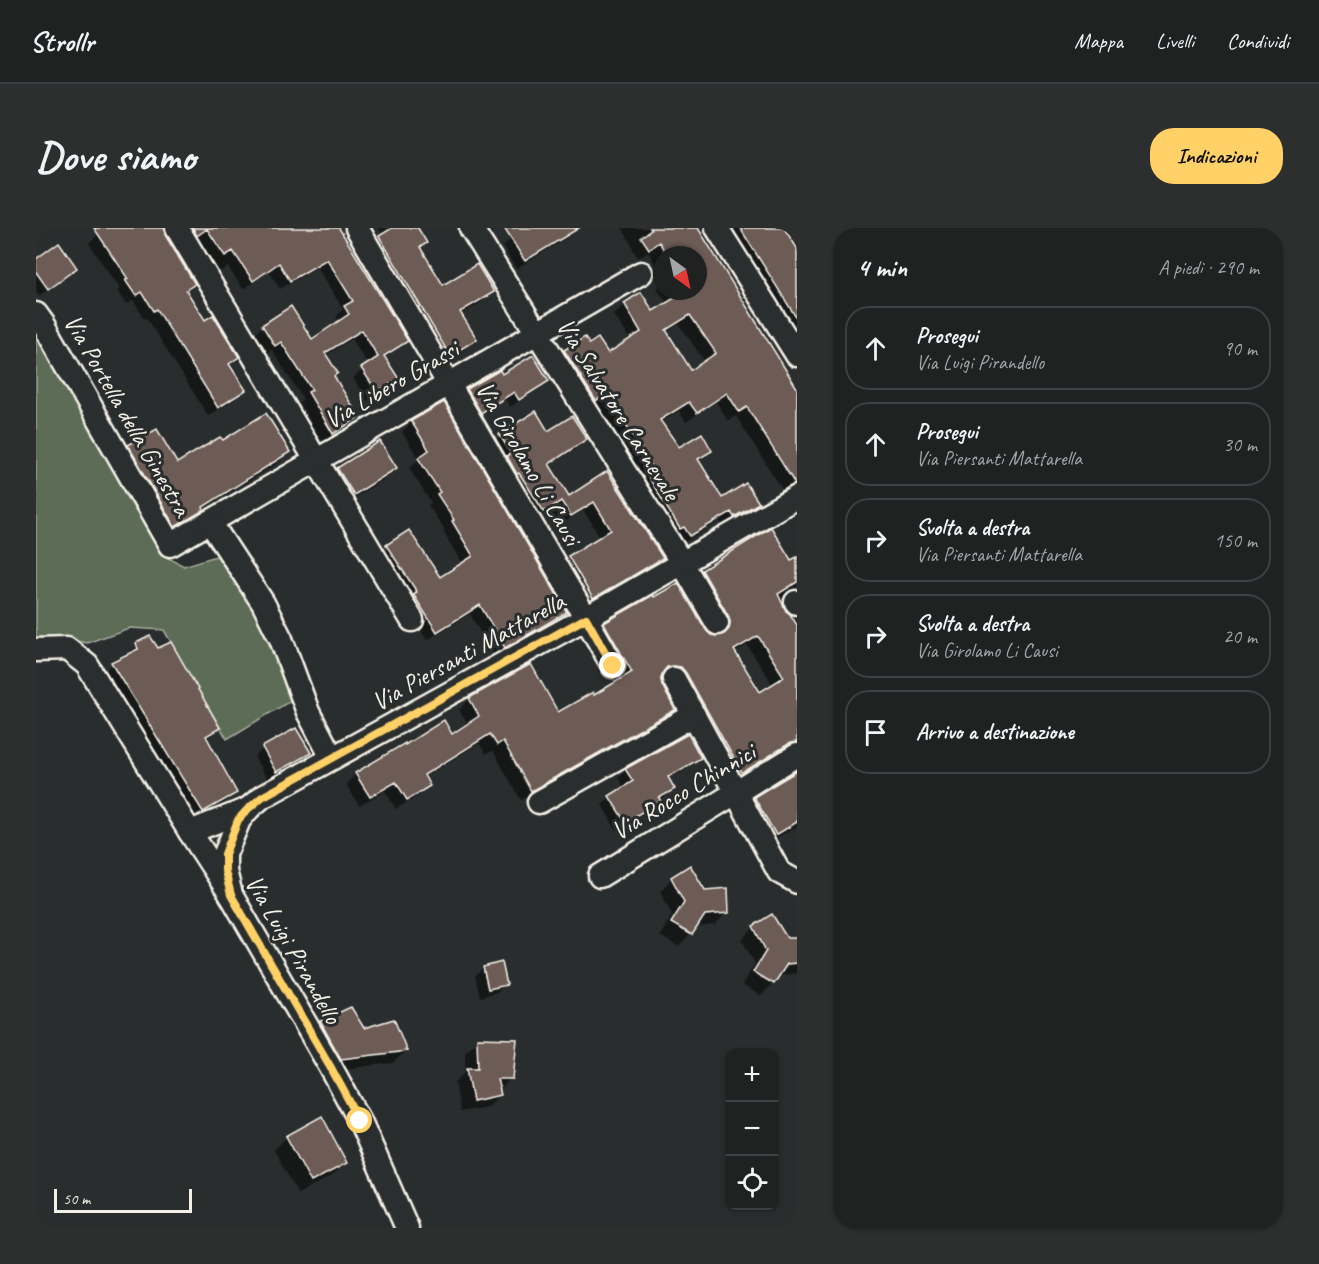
<!DOCTYPE html>
<html lang="it">
<head>
<meta charset="utf-8">
<style>
	:root { --surface:#202222; --page:#2d2f2f; --text:#f1f3f6; --muted:#a2a4a5; --line:#3d3f40; --accent:#ffd166 }
	body { margin:0; font-family:Caveat,sans-serif; background:var(--page); color:var(--text) }
	.controls { position:absolute; right:18px; bottom:18px; display:grid; overflow:hidden; border-radius:12px; box-shadow:0 2px 4px #0004 }
	.controls button { width:54px; height:54px; display:grid; place-items:center; padding:0; border:0; border-bottom:2px solid var(--line); background:var(--surface); color:var(--text); font:30px sans-serif }
	.compass { position:absolute; left:617px; top:18px; width:54px; height:54px; border-radius:50%; background:var(--surface); box-shadow:0 2px 4px #0004; rotate:147deg }
	.scale { position:absolute; left:18px; bottom:15px; width:138px; box-sizing:border-box; padding-left:6px; border:3px solid #f4f1e8; border-top:0; font-size:16px; line-height:21px; white-space:nowrap; color:#f4f1e8; -webkit-text-stroke:4px #2a2d2e; paint-order:stroke }
	.stop { position:absolute; width:18px; height:18px; margin:-14px; border:4px solid #ffd166; border-radius:50%; background:#fff }
	.stop.end { background:#ffd166; border-color:#fff; box-shadow:0 2px 6px #0008 }
	.list { margin:0; padding:0; list-style:none }
	h2 { display:flex; justify-content:space-between; align-items:center; height:78px; margin:0; padding:0 24px; font-size:26px }
	h2 small { font-size:20px; font-weight:400; color:var(--muted) }
	.list li { display:grid; grid-template-columns:39px 1fr auto; gap:18px; align-items:center; box-sizing:border-box; height:84px; margin:0 12px 12px; padding:0 12px; border:2px solid var(--line); border-radius:24px }
	.list b { display:block; font-size:22px; white-space:nowrap }
	.list p { margin:0; font-size:20px; white-space:nowrap; color:var(--muted) }
	.list em { font-size:20px; font-style:normal; color:var(--muted) }
	.icon { flex:none; width:33px; height:33px; fill:none; stroke:currentColor; stroke-width:2; stroke-linecap:round; stroke-linejoin:round }
	.map { position:relative; flex:none; width:761px; height:1000px; overflow:hidden; border-radius:24px }
	header { display:flex; align-items:center; gap:36px; box-sizing:border-box; height:84px; padding:0 30px; background:var(--surface); border-bottom:2px solid var(--line) }
	header strong { font-size:28px }
	nav { display:flex; gap:33px; margin-inline-start:auto; font-size:21px }
	.intro { display:flex; align-items:center; justify-content:space-between; box-sizing:border-box; height:144px; padding:0 36px }
	h1 { margin:0; font-size:42px }
	.button { padding:15px 27px; border-radius:24px; background:var(--accent); color:#111; font-size:21px; font-weight:700 }
	main { display:flex; gap:36px; padding:0 36px }
	aside { flex:1; background:var(--surface); border-radius:24px; box-shadow:0 2px 4px #0004 }
	.map>svg:first-child { display:block }
</style>
</head>
<body>
<header>
<strong>Strollr</strong>
<nav><a>Mappa</a><a>Livelli</a><a>Condividi</a></nav>
</header>
<div class="intro"><h1>Dove siamo</h1><a class="button">Indicazioni</a></div>
<main>
<div class="map">
<svg width="761" height="1000" viewBox="0 0 761 1000">
	<rect width="100%" height="100%" fill="#2a2d2e"/>
	<filter id="ink" filterUnits="userSpaceOnUse"><feTurbulence type="fractalNoise" baseFrequency=".0167" numOctaves="2"/><feDisplacementMap in="SourceGraphic" scale="12" xChannelSelector="R" yChannelSelector="G"/><feConvolveMatrix kernelMatrix="1 2 1 2 8 2 1 2 1" color-interpolation-filters="sRGB"/></filter>
	<g filter="url(#ink)">
		<path fill="#5b6c56" stroke="#a8ae9f" stroke-width="1.5" d="M0,104l40,64 49,97 37,62 22,11 32,-10 16,14 40,69 20,61 -65,39 -63,-109 -35,-2 -42,15 -29,-5 -22,2z"/>
		<g fill="#0007" fill-rule="evenodd">
			<path d="M71,0h55l2,8 29,48 -8,8 19,30 33,35 -9,8 16,25 -10,10 -26,16 -61,-98 -2,1 -12,-18 -7,4 -9,-14 2,-2 -30,-46 9,-9z"/>
			<path d="M141,0h161l68,113 -10,9 -12,8 13,21 -10,9 -20,13 -14,-23 15,-13 -16,-26 -27,17 7,21 25,40 -9,9 -25,16 -24,-39 4,-4 -31,-49 -7,4 -12,-19 10,-9 48,16 28,-19 -3,-6 7,-8 -26,-42 -37,22 -11,-18 -26,18 -15,-22 -8,5 -23,-34 -10,6z"/>
			<path d="M342,0h38l9,15 -6,6 24,38 49,4 -12,12 -20,12 15,24 -11,11 -26,16 -70,-117 15,-14z"/>
			<path d="M435,0h25l-18,12z"/>
			<path d="M492,0h48l-8,9 -52,32 -13,-22 8,-8z"/>
			<path d="M586,0h74l101,163v108l-12,-5 -49,-78 -8,5 -12,-19 -30,20 -7,-11 -19,12 18,26 32,2 -12,11 24,38 35,3 -10,10 -23,14 -4,-6 -41,24 -45,-65 6,-6 -44,-71 -11,7 -30,-48 10,-10 19,-13 5,7 19,9 23,-14 -17,-26 11,-11 16,-10 12,19 14,-10 -10,-14 5,-5v7h36v-36h-36v19l-14,-22 -10,6 -6,-10 1,-1zM643,96l26,38 -14,10 -25,-39z"/>
			<path d="M686,0h65l-3,3 13,20v97z"/>
			<path d="M0,33l39,7 -8,8 -28,20 -3,-4z"/>
			<path d="M466,148l45,4 -8,9 -29,18 -5,-8 -33,21 -12,-22 8,-8z"/>
			<path d="M376,194l153,190 -9,10 -62,34 -24,-42 -43,26 -23,-35 -27,-49 10,-10 53,33 23,-14 -20,-33 2,-1 -17,-26 3,-2 -22,-35 10,-9 -17,-27z"/>
			<path d="M512,205l37,6 -10,10 -27,17 20,32 39,-25 54,85 -10,10 -69,39 -23,-40 10,-10 32,-19 -18,-28 -23,15 -10,-15 -17,10 -43,-75 10,-9z"/>
			<path d="M186,214l67,10 -11,11 -75,46 -11,11 -28,16 -45,-79 10,-11 48,19z"/>
			<path d="M359,240l-12,12 -42,26 -16,-25 13,-12z"/>
			<path d="M735,301l20,33 6,-4v47l-8,-6 -7,-1 -1,7 6,9 6,3h4v129l-10,6 -9,1 -47,29 -61,-105 -7,-2 -3,1 -1,3 15,31 -11,10 -142,80 -28,-49 -7,3 -7,-11 -56,35 5,8 -10,10 -22,13 -11,-18 -26,15 -13,-22 10,-10 96,-38 16,-11 -9,-15 11,-11 60,-33 28,48 36,-17 27,-16 -26,-47 10,-10 100,7 5,5 10,1 1,-4 -2,-6 -27,-46 11,-10zM711,417l26,40 -14,9 -25,-41z"/>
			<path d="M101,417l81,83 -12,12 29,53 -17,16 -32,18 -90,-147 16,-16 12,-6z"/>
			<path d="M260,502l13,23 -8,8 -34,18 -13,-22 9,-8z"/>
			<path d="M663,529l-8,8 -23,14 5,9 -8,9 -14,12 -35,20 -14,-24 8,-8 14,-9 -6,-10 8,-8z"/>
			<path d="M751,551l10,16v31l-34,20 -21,-35 13,-12z"/>
			<path d="M636,650l32,13 23,21 -12,13 -19,2 -5,7 -12,13 -19,-11 12,-21 -12,-24z"/>
			<path d="M718,699l32,13 11,-1v34l-19,3 -5,7 -12,13 -19,-11 13,-21 -13,-24z"/>
			<path d="M447,740l22,16 -8,8 -17,5 -5,-21z"/>
			<path d="M314,781l13,21 43,21 -13,12 -64,8 -21,-36 12,-13z"/>
			<path d="M441,812l34,38 -12,13 1,4 -13,12 -27,5 -5,-30 10,-10v-20z"/>
			<path d="M285,890l24,44 -12,13 -35,19 -24,-44 12,-12z"/>
		</g>
		<g fill="#6d5c57" stroke="#f4f1e8" stroke-width="1.5" fill-rule="evenodd">
			<path d="M58,0h70l1,7 30,49 -9,6 19,30 8,-5 26,42 -10,7 17,26 -28,18 -61,-99 -3,2 -12,-19 -6,4 -11,-16 3,-1z"/>
			<path d="M157,0h146l69,113 -24,15 15,23 -22,13 -16,-24 17,-11 -16,-27 -37,23 13,20 -4,3 25,41 -26,17 -25,-42 4,-2 -31,-48 -6,4 -13,-21 29,-19 21,33 37,-25 -5,-8 9,-5 -26,-42 -37,22 -11,-18 -26,18 -20,-30 -8,5 -18,-27 -10,7z"/>
			<path d="M356,0h26l9,15 -7,4 23,38 34,-21 17,28 -34,20 17,27 -27,17 -71,-120z"/>
			<path d="M468,0h75l-54,33z"/>
			<path d="M614,0h48l99,160v96h-2l-48,-77 -8,5 -12,-19 -30,20 -8,-11 -29,18 19,27 23,-14 10,18 -14,8 24,39 24,-15 13,20 -25,14 -3,-5 -41,24 -6,-9 -4,2 -37,-61 7,-4 -43,-71 -11,8 -32,-51 21,-13 4,7 9,-6 10,15 33,-21 -17,-29 17,-11 12,19 25,-15 -3,-5h23v-36h-31l-8,-13 -10,7 -8,-12 10,-7zM654,87l26,38 -25,17 -25,-40z"/>
			<path d="M704,0h44l13,20v71z"/>
			<path d="M23,14l18,26 -29,21 -12,-17v-13z"/>
			<path d="M497,127l16,26 -30,19 -5,-8 -33,21 -14,-24 33,-19 2,4z"/>
			<path d="M408,174l123,210 -62,36 -25,-43 -43,27 -24,-38 4,-2 -31,-47 23,-15 31,47 33,-21 -21,-35 2,-1 -17,-26 3,-2 -22,-34 11,-8 -18,-29z"/>
			<path d="M500,183l12,20 24,-15 15,23 -38,25 20,32 38,-25 56,87 -70,41 -25,-43 43,-26 -17,-28 -23,14 -10,-15 -17,11 -25,-39 -2,1 -10,-18 4,-3 -12,-19z"/>
			<path d="M230,185l24,39 -87,55 1,3 -29,17 -47,-82 29,-16 20,34 43,-26 3,3z"/>
			<path d="M344,213l17,27 -43,27 -17,-27z"/>
			<path d="M735,299l20,33 6,-3v25l-19,12 8,17 4,3 7,11v117l-7,1 -48,30 -56,-100 -5,-6 -7,-1 -7,1 -4,5 -2,7 1,6 13,25 -144,81 -28,-50 -6,4 -7,-11 -66,41 6,11 -23,14 -11,-18 -26,15 -15,-24 50,-30v2l39,-25 8,14 27,-18 -10,-18 62,-34 27,48 35,-20 1,3 38,-23 -28,-49 49,-28 1,2 24,-14 28,47 5,5 5,1 8,-2 5,-5 1,-7 -1,-5 -27,-47zM722,408l26,41 -24,15 -26,-42z"/>
			<path d="M114,408l8,12 13,-6 49,86 -14,8 31,57 -34,19 -92,-150 27,-13 -2,-6z"/>
			<path d="M260,500l15,25 -35,19 -14,-25z"/>
			<path d="M652,506l13,24 -33,19 7,12 -16,9 2,3 -36,21 -16,-26 24,-15 -8,-12z"/>
			<path d="M761,543v51l-21,13 -22,-38z"/>
			<path d="M654,637l15,25 23,-2 1,25 -24,2 -13,20 -21,-12 13,-21 -13,-25z"/>
			<path d="M736,686l15,24h10v25l-10,1 -13,20 -21,-12 13,-21 -13,-25z"/>
			<path d="M466,734l5,23 -19,4 -5,-22z"/>
			<path d="M315,779l13,21 30,-9 13,32 -66,8 -21,-38z"/>
			<path d="M441,810l40,1 -4,40h-16l4,16 -28,6 -6,-33h11z"/>
			<path d="M286,888l25,47 -36,19 -25,-46z"/>
		</g>
		<g fill="none" stroke-linecap="round" stroke-linejoin="round">
			<g stroke="#f4f1e8" stroke-width="27">
				<g id="minor">
					<path d="M141,0l235,392"/>
					<path d="M321,0l222,378 34,60"/>
					<path d="M435,0l211,335 35,60"/>
					<path d="M681,0l80,127"/>
					<path d="M0,86l8,11 126,220 471,-272"/>
					<path d="M174,294l53,81 18,36 27,73 24,46"/>
					<path d="M760,374l1,1"/>
					<path d="M0,422l31,-1 20,16 103,167 41,63 99,171 30,55 47,107"/>
					<path d="M638,451l105,193 18,10"/>
					<path d="M503,574l155,-87"/>
					<path d="M154,604l58,-23"/>
					<path d="M564,648l197,-121"/>
					<path d="M195,667l-6,-24v-17l14,-34 9,-11 14,-12 324,-179 211,-121"/>
				</g>
			</g>
			<use href="#minor" stroke="#2a2d2e" stroke-width="22"/>
		</g>
	</g>
	<g fill="none" stroke-linecap="round" stroke-linejoin="round" filter="url(#ink)">
		<path stroke="#ffd166" stroke-width="8" d="M324,893l-30,-55 -99,-171 -6,-24v-17l13,-34 10,-11 14,-12 324,-179 27,48"/>
	</g>
	<g text-anchor="middle" stroke-width="6" stroke-linejoin="round" paint-order="stroke">
		<g font-size="26" fill="#f4f1e8" stroke="#2a2d2e">
			<text transform="translate(355 156) rotate(-30)" y="9">Via Libero Grassi</text>
			<text transform="translate(583 181) rotate(58)" y="9">Via Salvatore Carnevale</text>
			<text transform="translate(92 187) rotate(60)" y="9">Via Portella della Ginestra</text>
			<text transform="translate(493 235) rotate(60)" y="9">Via Girolamo Li Causi</text>
			<text transform="translate(432 423) rotate(-29)" y="9">Via Piersanti Mattarella</text>
			<text transform="translate(647 563) rotate(-31)" y="9">Via Rocco Chinnici</text>
			<text transform="translate(258 721) rotate(60)" y="9">Via Luigi Pirandello</text>
		</g>
	</g>
</svg>
<div class="controls">
<button>+</button>
<button>−</button>
<button><svg class="icon" aria-label="locate" viewBox="0 0 24 24"><circle cx="12" cy="12" r="6"/><path d="M12 2v4M12 18v4M2 12h4M18 12h4"/></svg></button>
</div>
<svg class="compass" viewBox="-18 -18 36 36"><path d="M0-13l5 13h-10z" fill="#e53935"/><path d="M0 13l5-13h-10z" fill="#a2a4a5"/></svg>
<div class="scale">50 m</div>
<div class="stop" style="left:324px;top:893px"></div>
<div class="stop end" style="left:577px;top:438px"></div>
</div>
<aside>
<h2>4 min<small>A piedi · 290 m</small></h2>
<ul class="list">
<li><svg class="icon" aria-label="ahead" viewBox="0 0 24 24"><path d="M12 20V5M6 11l6-6 6 6"/></svg><div><b>Prosegui</b><p>Via Luigi Pirandello</p></div><em>90 m</em></li>
<li><svg class="icon" aria-label="ahead" viewBox="0 0 24 24"><path d="M12 20V5M6 11l6-6 6 6"/></svg><div><b>Prosegui</b><p>Via Piersanti Mattarella</p></div><em>30 m</em></li>
<li><svg class="icon" aria-label="right" viewBox="0 0 24 24"><path d="M7 20v-9h11M14 6l5 5-5 5"/></svg><div><b>Svolta a destra</b><p>Via Piersanti Mattarella</p></div><em>150 m</em></li>
<li><svg class="icon" aria-label="right" viewBox="0 0 24 24"><path d="M7 20v-9h11M14 6l5 5-5 5"/></svg><div><b>Svolta a destra</b><p>Via Girolamo Li Causi</p></div><em>20 m</em></li>
<li><svg class="icon" aria-label="arrive" viewBox="0 0 24 24"><path d="M6 21V4h12l-3 4 3 4H6"/></svg><div><b>Arrivo a destinazione</b></div></li>
</ul>
</aside>
</main>
</body>
</html>
